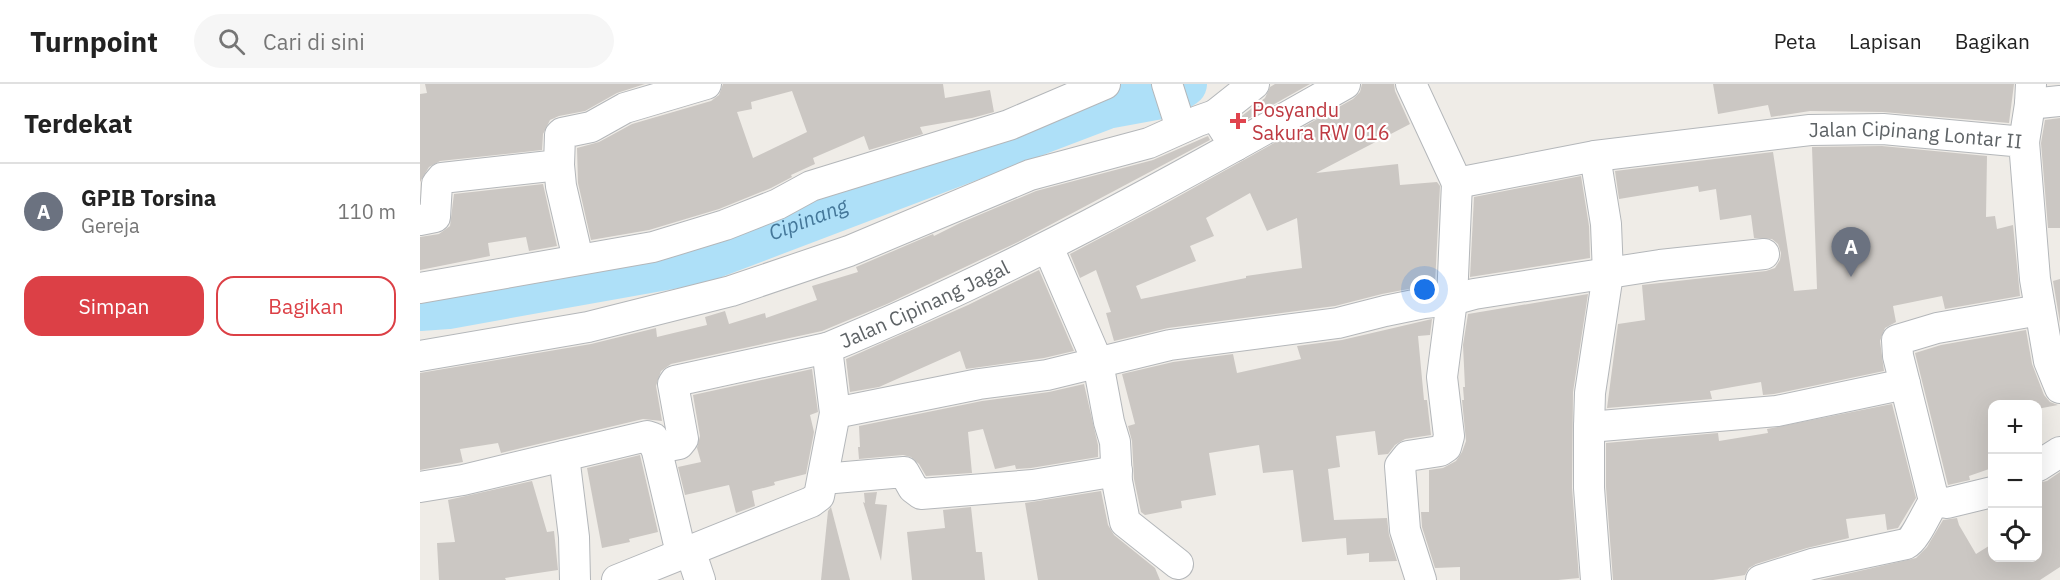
<!DOCTYPE html>
<html lang="id">
<head>
<meta charset="utf-8">
<style>
	:root { --surface:#fff; --page:#f6f6f6; --text:#222; --muted:#767676; --line:#e0e0e0; --accent:#dc4046 }
	body { margin:0; font-family:"IBM Plex Sans",sans-serif; background:var(--page); color:var(--text) }
	.controls { position:absolute; right:18px; bottom:18px; display:grid; overflow:hidden; border-radius:12px; box-shadow:0 6px 24px #0002 }
	.controls button { width:54px; height:54px; display:grid; place-items:center; padding:0; border:0; border-bottom:2px solid var(--line); background:var(--surface); color:var(--text); font:30px sans-serif }
	.you { position:absolute; left:1005px; top:206px; width:21px; height:21px; margin:-15px; border:4px solid #fff; border-radius:50%; background:#1a73e8; box-shadow:0 0 0 9px #1a73e833 }
	.badge { display:grid; place-items:center; width:39px; height:39px; border-radius:50%; background:var(--accent); color:#fff; font-size:20px; font-weight:700 }
	.pin { position:absolute; translate:-50% -50px; filter:drop-shadow(0 2px 3px #0008) }
	.pin::after { content:''; position:absolute; top:32px; width:21px; height:18px; background:inherit; clip-path:polygon(0 0,100% 0,50% 100%) }
	.list { margin:0; padding:0; list-style:none }
	h2 { display:flex; justify-content:space-between; align-items:center; height:78px; margin:0; padding:0 24px; font-size:26px }
	h2 small { font-size:20px; font-weight:400; color:var(--muted) }
	.list li { display:grid; grid-template-columns:39px 1fr auto; gap:18px; align-items:center; box-sizing:border-box; height:96px; padding:0 24px; border-top:2px solid var(--line) }
	.list b { display:block; font-size:22px; white-space:nowrap }
	.list p { margin:0; font-size:20px; white-space:nowrap; color:var(--muted) }
	.list em { font-size:20px; font-style:normal; color:var(--muted) }
	.actions { display:flex; gap:12px; padding:18px 24px }
	.actions a { flex:1; padding:14px 0; border:2px solid var(--accent); border-radius:18px; text-align:center; font-size:21px; color:var(--accent) }
	.actions .main { background:var(--accent); color:#fff }
	.icon { flex:none; width:33px; height:33px; fill:none; stroke:currentColor; stroke-width:2; stroke-linecap:round; stroke-linejoin:round }
	.map { position:relative; flex:none; width:1640px; height:496px; overflow:hidden }
	header { display:flex; align-items:center; gap:36px; box-sizing:border-box; height:84px; padding:0 30px; background:var(--surface); border-bottom:2px solid var(--line) }
	header strong { font-size:28px }
	nav { display:flex; gap:33px; margin-inline-start:auto; font-size:21px }
	.search { width:420px; height:54px; background:var(--page); display:flex; align-items:center; gap:15px; box-sizing:border-box; padding:0 21px; border-radius:33px; color:var(--muted); font-size:22px }
	main { display:flex }
	aside { flex:1; background:var(--surface) }
	.map>svg:first-child { display:block }
</style>
</head>
<body>
<header>
<strong>Turnpoint</strong>
<div class="search"><svg class="icon" aria-label="search" viewBox="0 0 24 24"><circle cx="10" cy="10" r="6"/><path d="M15 15l6 6"/></svg>Cari di sini</div>
<nav><a>Peta</a><a>Lapisan</a><a>Bagikan</a></nav>
</header>
<main>
<aside>
<h2>Terdekat<small></small></h2>
<ul class="list">
<li><span class="badge" style="background:#6b7280">A</span><div><b>GPIB Torsina</b><p>Gereja</p></div><em>110 m</em></li>
</ul>
<div class="actions"><a class="main">Simpan</a><a>Bagikan</a></div>
</aside>
<div class="map">
<svg width="1640" height="496" viewBox="0 0 1640 496">
	<rect width="100%" height="100%" fill="#efece7"/>
	<g fill="none" stroke-linecap="round" stroke-linejoin="round">
		<path stroke="#aee0f8" stroke-width="46" id="s1" d="M0,224l28,-2 251,-45 408,-155 60,-11 17,-11"/>
	</g>
	<g fill="#cbc7c3" fill-rule="evenodd">
		<path d="M5,0h220l-28,9 -32,18 -26,5 -9,4 -7,14 -1,16 -102,11 -11,6 -9,15v-88l7,-1z"/>
		<path d="M303,0h220l2,14 45,-8 4,22 -22,6 -52,9 3,7 -54,16 -5,-14 -51,22 2,6 -24,11 1,2 -21,11 -52,21 -70,21 -58,10 -13,-57 -1,-35 22,-6 33,-18 79,-23 8,-6zM372,7l15,41 -54,26 -16,-46 15,-3 -1,-7z"/>
		<path d="M855,0h35l-69,39 -3,-4 27,-21 5,-11z"/>
		<path d="M942,0h32l1,7 15,33 -94,49 82,-9 2,21 37,-3 3,4 -5,98 -53,10 -47,12 -167,22 -54,13 -8,-28 5,-1 -15,-42 -16,8 -10,-24 93,-49 190,-106 7,-7zM830,109l17,38 30,-13 5,50 -56,8v2l-105,21 -5,-13 60,-25 -6,-15 24,-10 -8,-18z"/>
		<path d="M1293,0h301l-5,39 -126,-11 -73,-1 -39,6 -3,-12 -50,9z"/>
		<path d="M1640,34v110h-12l-7,-85 4,-23z"/>
		<path d="M788,52l2,4 -192,102 -131,62 -65,27 -151,33 -10,7 -5,15 6,35 -19,-2 -142,34 -3,-10 -38,6 3,13 -43,8v-97l171,-29 65,-16 1,9 50,-12 -2,-8 20,-6 4,13 36,-11 1,5 51,-18 -5,-14 46,-14 -2,-5 77,-33 1,2 26,-13 76,-32 117,-31z"/>
		<path d="M1462,62l105,10 -1,61 9,-1 2,13 16,-4 7,71 -75,13 -3,-13 -49,10 3,16 -11,6 -5,13 4,30 -110,23 -11,1 -2,-13 -51,9 2,8 -105,9 11,-84 27,-4 -3,-35 124,-14 9,-3 5,-8 1,-7 -3,-9 -6,-5 -18,-1 -3,-23 -31,5 -4,-31 -17,3 -1,-6 -79,13 -4,-28 158,-19 21,139 23,-2 -5,-142z"/>
		<path d="M1161,92l8,50 1,32 -120,19 4,-80z"/>
		<path d="M123,100l14,62 -28,5 -3,-14 -38,6 2,13 -70,14v-33l19,-3 11,-8 4,-32z"/>
		<path d="M619,186l35,81 -30,7 -78,11 -6,-18 -81,36 -29,5 -4,-33 122,-54z"/>
		<path d="M1640,195v44l-7,-42z"/>
		<path d="M1168,210l-15,98 -1,96 7,90 -21,2h-98v-13l-25,1 -13,-41 -1,-15h8v-42l14,-2 13,-7 6,-9 4,-11 -4,-41h2l-1,-13h2l-2,-42 5,-31z"/>
		<path d="M1012,235l-2,16 -12,1 6,64h3l4,35 -26,4 -10,6 -7,9 -10,1 -3,-24 -39,5 4,31 -12,2 6,51 53,-2 2,17 8,26 -28,1v-9l-22,2 -1,-17 -44,4 -9,-72 -30,3 -4,-28 -50,8 7,42 -35,6 1,7 -37,7 -4,-3 -7,-33 -2,-38 -4,-15 7,-2 -13,-50 51,-12 60,-8 4,19 64,-14 -4,-13 45,-6z"/>
		<path d="M1606,246l6,34 12,31 6,7 8,3 -21,4v-4h-45v63l-23,8 1,4 -22,5 -33,-132 26,-8z"/>
		<path d="M392,285l6,43 -8,3 4,17 -8,42 -32,8 1,3 -23,6 3,15 -19,7 -7,-28 -44,10 -7,-28 23,-5 -4,-14 3,-12 -7,-41z"/>
		<path d="M664,300l14,61v12l-67,11 -15,1 -1,-4 -20,4 -12,-40 -15,3 4,41 -46,3 -7,-12 -8,-7 -8,-2 -44,4 -1,-12h2l-1,-21 123,-25 67,-9z"/>
		<path d="M1472,320l24,94 -18,30 -11,2 -2,-16 -39,5 3,19 -42,10 -51,16 -7,4 -4,7 -32,5h-100l-7,-93v-44l112,-10 1,8 49,-8 -1,-4z"/>
		<path d="M220,371l18,77 -29,7 1,3 -28,6 -15,-80z"/>
		<path d="M1640,388v95l-20,13h-220l96,-22 11,-11 16,-27 14,-2 2,7 17,29 16,-10v14h45v-75l10,-2z"/>
		<path d="M112,397l15,51 7,-1 4,39 -53,8 1,2h-67l-2,-37 18,-1 -7,-42z"/>
		<path d="M681,407l7,34 6,10 41,33 5,12h-122l-13,-77z"/>
		<path d="M457,408l-2,12 12,1 -6,56 -18,-59 2,1 -1,-10z"/>
		<path d="M411,423l19,73h-29l7,-69z"/>
		<path d="M551,423l5,45h6l3,28h-73l-5,-48 38,-4 -2,-18z"/>
	</g>
	<g fill="none" stroke-linecap="round" stroke-linejoin="round">
		<g stroke="#b4b7ba" stroke-width="32">
			<g id="minor">
				<path d="M747,0l14,44"/>
				<path id="s2" d="M991,0l46,99 138,-27 215,-26 73,-1 141,13 11,137 14,82 11,27"/>
				<path d="M1610,20l30,-3"/>
				<path d="M795,31l39,-31"/>
				<path d="M1604,58l6,-38 1,-20"/>
				<path d="M1175,72l11,68 2,50 -18,119 -1,34v61l7,92"/>
				<path d="M139,81l2,21 17,73"/>
				<path d="M0,136l15,-3 2,-33 5,-6 117,-13 1,-30 2,-2 29,-6 34,-19 81,-24"/>
				<path d="M628,163l50,116 11,59 6,20 2,39 8,41 53,42"/>
				<path d="M0,204l233,-41 72,-22 53,-21 33,-18 198,-61 96,-41"/>
				<path d="M0,272l168,-29 143,-36 118,-40 181,-76 119,-32 49,-22 17,-6 20,31"/>
				<path d="M1485,300l-7,-28 -1,-16 40,-12 103,-18"/>
				<path d="M415,329l144,-29 68,-9 123,-30 168,-22 47,-12 39,-8 28,-3 22,-6 186,-29 104,-11"/>
				<path d="M1169,343l188,-16 128,-27 29,117"/>
				<path d="M236,363l25,106"/>
				<path d="M144,372l10,81 1,43"/>
				<path d="M1618,382l22,-14"/>
				<path d="M403,395l81,-7 9,16 8,6 112,-9 84,-14"/>
				<path d="M0,403l43,-7 184,-44 6,2 1,7 4,3 21,-4 4,-5 -10,-55 2,-3 152,-33"/>
				<path d="M270,466l10,30"/>
				<path id="s3" d="M197,496l194,-78 8,-6 16,-83 -8,-65c180,-74 349,-168 518,-264"/>
				<path d="M1001,496l-16,-50 -5,-64 8,-10 32,-5 6,-4 3,-11 -7,-59 10,-77 5,-117"/>
				<path d="M1341,496l51,-16 94,-20c9,-4 21,-32 28,-43l13,2 45,-11"/>
			</g>
		</g>
		<use href="#minor" stroke="#fff" stroke-width="30"/>
	</g>
	<path fill="#e0444e" stroke="#fff" stroke-width="2" d="M815 28h6v6h6v6h-6v6h-6v-6h-6v-6h6z"/>
	<g text-anchor="middle" stroke-width="4.5" stroke-linejoin="round" paint-order="stroke">
		<g font-size="20" fill="#be3a42" stroke="#fff" text-anchor="start">
			<text x="832" y="33">Posyandu<tspan x="832" dy="23">Sakura RW 016</tspan></text>
		</g>
		<g font-size="20" fill="#5e6366" stroke="#fff">
			<text dy="7" stroke="none"><textPath href="#s2" startOffset="572">Jalan Cipinang Lontar II</textPath></text>
			<text dy="7" stroke="none"><textPath href="#s3" startOffset="476">Jalan Cipinang Jagal</textPath></text>
		</g>
		<g font-size="21" font-style="italic" fill="#479" stroke="#fff">
			<text dy="7" stroke="none"><textPath href="#s1" startOffset="400">Cipinang</textPath></text>
		</g>
	</g>
</svg>
<div class="controls">
<button>+</button>
<button>−</button>
<button><svg class="icon" aria-label="locate" viewBox="0 0 24 24"><circle cx="12" cy="12" r="6"/><path d="M12 2v4M12 18v4M2 12h4M18 12h4"/></svg></button>
</div>
<div class="you"></div>
<div class="pin badge" style="left:1431px;top:193px;background:#6b7280">A</div>
</div>
</main>
</body>
</html>
